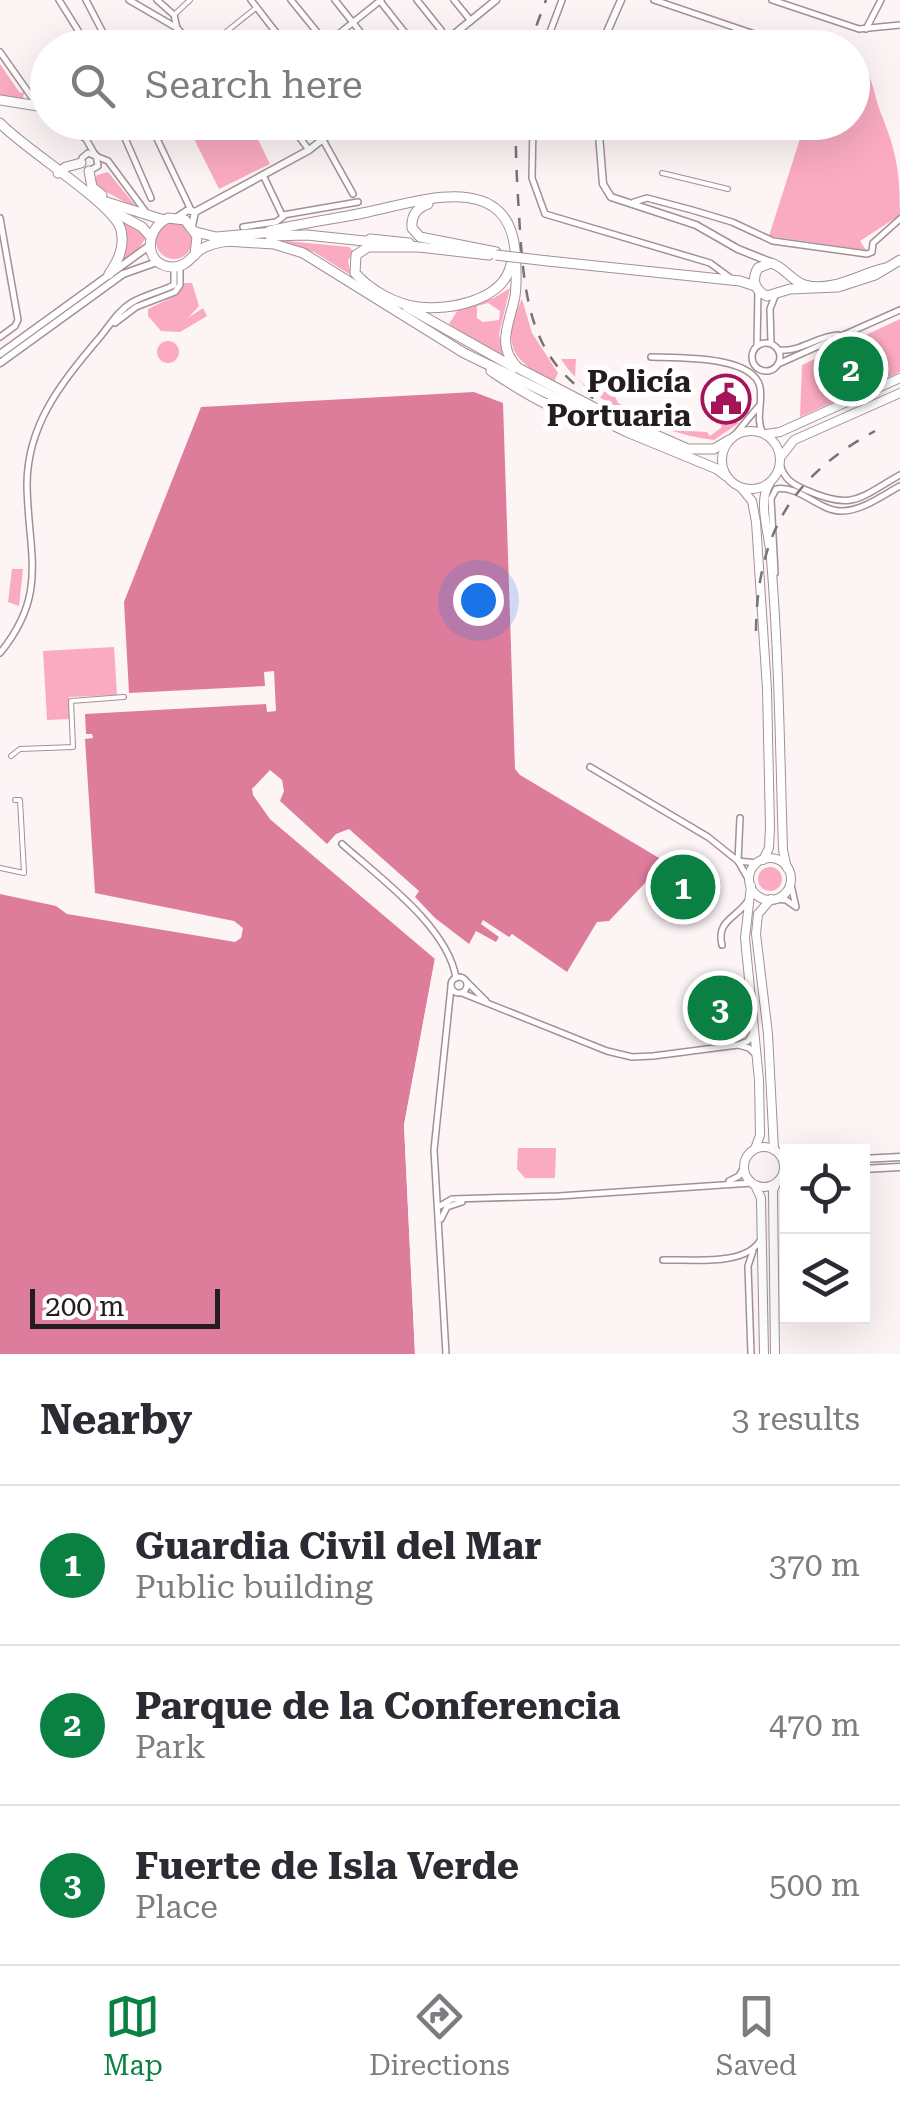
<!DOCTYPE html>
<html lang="en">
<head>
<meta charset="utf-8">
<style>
	:root { --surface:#fff; --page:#f2f2f3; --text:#2b2b33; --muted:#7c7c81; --line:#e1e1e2; --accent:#0b8043 }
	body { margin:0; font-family:"Roboto Serif",serif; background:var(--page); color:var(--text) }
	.controls { position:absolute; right:30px; bottom:30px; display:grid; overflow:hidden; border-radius:0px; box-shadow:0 10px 40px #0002 }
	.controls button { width:90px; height:90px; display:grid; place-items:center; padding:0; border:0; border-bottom:2px solid var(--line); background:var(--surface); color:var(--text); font:50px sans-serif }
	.scale { position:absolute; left:30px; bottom:25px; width:190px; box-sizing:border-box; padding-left:10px; border:5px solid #241c1e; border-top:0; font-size:28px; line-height:35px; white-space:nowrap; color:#241c1e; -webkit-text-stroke:8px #fff; paint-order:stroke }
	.you { position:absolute; left:478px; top:600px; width:35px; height:35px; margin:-25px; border:8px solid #fff; border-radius:50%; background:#1a73e8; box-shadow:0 0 0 15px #1a73e833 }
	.badge { display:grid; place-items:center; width:65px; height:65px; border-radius:50%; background:var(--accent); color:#fff; font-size:32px; font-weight:700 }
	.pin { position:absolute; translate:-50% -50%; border:5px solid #fff; box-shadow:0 2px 10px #0006 }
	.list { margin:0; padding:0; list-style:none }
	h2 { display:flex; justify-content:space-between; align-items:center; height:130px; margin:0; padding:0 40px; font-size:42px }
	h2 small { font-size:32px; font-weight:400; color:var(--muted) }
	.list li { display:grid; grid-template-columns:65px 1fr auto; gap:30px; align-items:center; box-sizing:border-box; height:160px; padding:0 40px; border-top:2px solid var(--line) }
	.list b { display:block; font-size:38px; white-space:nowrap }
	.list p { margin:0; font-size:32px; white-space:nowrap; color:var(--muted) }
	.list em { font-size:32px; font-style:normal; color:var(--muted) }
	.icon { flex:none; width:55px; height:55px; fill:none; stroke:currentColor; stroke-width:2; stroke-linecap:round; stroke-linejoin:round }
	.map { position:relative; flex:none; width:900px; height:1354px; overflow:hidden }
	.search { position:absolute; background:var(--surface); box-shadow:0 10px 40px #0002; left:30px; right:30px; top:30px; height:110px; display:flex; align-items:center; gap:25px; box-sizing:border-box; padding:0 35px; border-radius:55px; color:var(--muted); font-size:38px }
	.sheet { height:610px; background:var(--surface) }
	nav { display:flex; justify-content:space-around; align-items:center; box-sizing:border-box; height:140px; border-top:2px solid var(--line); background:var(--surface); font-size:28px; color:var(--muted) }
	nav a { display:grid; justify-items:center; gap:5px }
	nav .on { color:var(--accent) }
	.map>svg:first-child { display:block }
</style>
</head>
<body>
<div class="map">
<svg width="900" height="1354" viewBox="0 0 900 1354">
	<rect width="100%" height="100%" fill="#fdf4f6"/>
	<g fill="#faaac1" fill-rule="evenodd">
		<path d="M853,54c24,26 17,32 29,62 15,38 18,57 18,99l-40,26 6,9 -97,-14 36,-113 47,-1z"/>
		<path d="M0,64l20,29 4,-1 -1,7 -23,-3z"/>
		<path d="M186,123h64l20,41 -51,25z"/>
		<path d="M108,172l30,37 -41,-22 -3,-6 3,-6z"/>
		<path d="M118,217l20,10 7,12 -7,11 -18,12z"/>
		<circle cx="174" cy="241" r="18"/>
		<path d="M287,241l62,6 4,4 -5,10 3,14 -37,-23 -33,-10z"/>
		<path d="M184,283h8l7,23 -11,12 15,-10 4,8 -27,16 -19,-1 -13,-15v-7l29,-14z"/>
		<path d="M510,288l-11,46 4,24h-3l-51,-34 10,-16 35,-10zM488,303l12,8 -1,9 -16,2 -6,-4v-12z"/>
		<path d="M522,299l10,34 26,40 -4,9c-42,-21 -54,-37 -32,-83z"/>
		<path d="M900,319v53l-100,45 2,-52z"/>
		<circle cx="168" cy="352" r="11"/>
		<path d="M561,359h15l-1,18 11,9h5l1,5 17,1 2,-4 7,15 8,4 26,12 35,9 1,3 19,1 3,4 12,-9 -2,-4 13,1 1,-4 5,3 -25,17c-51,-6 -126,-37 -153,-81z"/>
		<path d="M12,569h11l-4,37 -11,-4z"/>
		<path d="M114,647l3,48 -48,2 1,22 -23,1 -4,-69z"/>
		<circle cx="770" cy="879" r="12"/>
		<path d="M518,1148h38l-1,30h-30l-8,-9z"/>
	</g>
	<path fill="#de7c9b" d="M474,392l29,11 12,366 5,6 139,83v4l-14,21 -36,38 -12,1 -30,50 -55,-38 -3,3 -26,-17 -2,4 18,13 -3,5 -20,-11 -7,13 -34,-26 -20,-21 4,-6 -70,-62 -13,5 -9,10 -47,-43 4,-10 -2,-11 -12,-10 -18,19 18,30 165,139 -31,167 11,229h-415v-460l56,12 11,8 168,28 6,-4 2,-10 -9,-7 -139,-28 -10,-154 8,-1 -1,-4h-6l-1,-20 181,-10 1,8 9,-1 -2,-40 -10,1 1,14 -136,7 -5,-91 77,-195z"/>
	<path fill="#fdf4f6" d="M252,788l5,2 16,26 167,141 -31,169 11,228h-5l-11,-229 31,-166 -165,-140 -17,-24z"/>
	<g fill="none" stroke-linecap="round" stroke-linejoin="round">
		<g stroke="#a39095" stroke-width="6">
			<g id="pedestrian">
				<path d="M175,14l15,-14"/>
				<path d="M206,48l51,-41"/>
				<path d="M258,122l3,6"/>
				<path d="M662,173l66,16"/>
				<path d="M11,756l9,-7 53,-2 -2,-46 53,-4"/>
				<path d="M0,868l24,5 -4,-73h-5"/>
			</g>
		</g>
		<g stroke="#a39095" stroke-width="8">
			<g id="minor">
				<path d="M59,0l30,48"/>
				<path d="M86,0l25,48"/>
				<path d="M129,0l48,28 18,20"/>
				<path d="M157,0l17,15 3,13"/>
				<path d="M251,0l37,48"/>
				<path d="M291,0l39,48"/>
				<path d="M335,0l38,48"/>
				<path d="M417,0l24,30"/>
				<path d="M454,0l17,21"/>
				<path d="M654,0l121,41"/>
				<path d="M772,0l87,29 41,-4"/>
				<path d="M380,1l37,47"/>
				<path d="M866,29l15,-29"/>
				<path d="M255,48l20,-17"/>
				<path d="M321,48l60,-48"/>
				<path d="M544,48l18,-48"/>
				<path d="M0,52l38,54 10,7"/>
				<path d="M60,122l26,17 8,14"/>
				<path d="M118,122l33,76"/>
				<path d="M149,122l42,88"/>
				<path d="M288,122l21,28"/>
				<path d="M533,122l-1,56 13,36 165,49 19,14"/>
				<path d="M323,140l30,54"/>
				<path d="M81,164l1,-6 6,-5 20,8 40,54"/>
				<path d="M89,171l9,-5 -2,-11"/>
				<path d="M634,202l13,-4 45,12 40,12 41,19 94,13 5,-2 1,-9 27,-24"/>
				<path d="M283,215l75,-13"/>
				<path d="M0,218l18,102 -3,6 -15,11"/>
				<path d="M243,227l33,-5 7,-5 -20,-42"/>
				<path d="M115,323l21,-16 39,-15 5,-7v-17"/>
				<path d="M771,342l-1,-33 5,-13"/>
				<circle cx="766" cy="357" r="14"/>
				<path d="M757,346l1,-54"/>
				<path d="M778,350c21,3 39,-14 60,-15"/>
				<path d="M651,357c25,1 102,-2 109,30 3,16 -5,31 3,47"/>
				<path d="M778,364l122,-54"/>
				<path d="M733,437l25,-30"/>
				<path d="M780,464c4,15 12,20 26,26 47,21 53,8 94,-15"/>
				<path d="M775,573l-4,-74 5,-10c24,-4 42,22 66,22 20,0 41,-16 58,-25"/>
				<path d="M0,653c49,-60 28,-99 27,-168 0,-62 36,-104 73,-148 10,-12 18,-26 31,-34 13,-8 29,-11 43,-18v-16"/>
				<path d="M590,767l118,70 30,24 12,21"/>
				<path d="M342,844c38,34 106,83 114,134"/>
				<path d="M738,861l2,-43"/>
				<path d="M738,861l19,2"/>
				<path d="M775,899l11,1 10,7 -6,-27"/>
				<path d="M722,945c-6,-24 14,-27 25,-43"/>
				<circle cx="459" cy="985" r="8"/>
				<path d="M467,982l19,19"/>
				<path d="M462,993l145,58 25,6 21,-1 85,-11 10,-4 6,-10"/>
				<path d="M738,1045l11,3 7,7"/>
				<path d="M729,1181l10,-5 5,-9"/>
				<path d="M440,1206l12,-7 107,-3 193,-13"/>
				<path d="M441,1219l6,-12 15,-5"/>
				<path d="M663,1260c27,-1 84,7 98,-21"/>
				<path d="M446,1354l-12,-204 17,-163"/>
				<path d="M751,1354l-3,-88 5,-15"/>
			</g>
		</g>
		<g stroke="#a39095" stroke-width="9">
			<g id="tertiary">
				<path d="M437,48l59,-48"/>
				<path d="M600,48l21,-48"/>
				<path d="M598,122l5,62 8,13 85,28 42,24 35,14"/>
				<path d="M176,218l12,-8 7,2"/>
				<path d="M192,226l3,-14 114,-62 36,-28"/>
				<path d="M0,354l149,-108"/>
				<path d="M0,363l123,-89 34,-12"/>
				<path d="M782,1159l6,2"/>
				<path d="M862,1159l38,-2"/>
				<path d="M862,1169l38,-2"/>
				<path d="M782,1176l6,-4"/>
			</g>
		</g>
		<g stroke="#a39095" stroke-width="10">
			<g id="secondary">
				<path d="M769,484c-12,19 1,52 2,75 8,97 9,194 12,291l4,18"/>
				<path d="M742,489l10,12 4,21 11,167 3,138 -1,21 -6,12"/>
				<circle cx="770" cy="879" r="21"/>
				<path d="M751,886l-6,52 14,142 1,55 -5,14"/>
				<path d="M771,899l-13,15 -2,20 12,100 6,116"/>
				<circle cx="764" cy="1167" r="20"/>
				<path d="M755,1185l6,13 3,156"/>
				<path d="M775,1354l-2,-163 3,-8"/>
			</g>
		</g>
		<g stroke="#a39095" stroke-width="10">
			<g id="primary">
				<circle cx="751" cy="460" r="29"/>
				<path d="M766,434l14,-2 120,-54"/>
				<path d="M780,458l14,-18 106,-47"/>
			</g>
		</g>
		<g stroke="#a39095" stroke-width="11">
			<g id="trunk">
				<path d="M0,100l38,6"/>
				<path d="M0,123c25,27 115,81 121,107 4,17 -3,31 -12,44"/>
				<path d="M89,171l3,16 10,8"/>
				<path d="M58,173l8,-6 15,-4"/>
				<path d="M100,200l64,20"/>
				<path d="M428,204c-11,4 -17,11 -16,24l8,9 76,15"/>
				<path d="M111,210l31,17 8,9"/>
				<path d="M269,231c33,-8 66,-12 99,-19 52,-11 139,-42 147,38 1,14 2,32 0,46 -5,27 -20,49 3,72l79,41 91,40h26l15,-9"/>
				<path d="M196,232l20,5 58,-5"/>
				<path d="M270,236l37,-1 67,7"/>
				<path d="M370,239l39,4"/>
				<path d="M226,241l48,3 29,9 161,100 163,79 90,37 9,7"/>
				<path d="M410,246l79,9"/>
				<path d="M416,247h-48l-12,8 -1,18c15,17 40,31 63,34 32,4 86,-7 93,-43"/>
				<path d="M195,255l2,-19 -12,-16 -17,-2c-24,11 -25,49 6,49 13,-1 17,-10 26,-17 9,-6 19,-8 30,-9"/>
				<path d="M548,261l192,20 15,5"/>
				<path d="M886,268c-25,5 -54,25 -81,17 -14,-4 -20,-18 -34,-22l-13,5c-7,12 -3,23 9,28l23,-7 48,-2 37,-12 25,-15"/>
				<path d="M407,307l108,61"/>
				<path d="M491,371c32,21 60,40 98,47"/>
			</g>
		</g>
		<use href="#pedestrian" stroke="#fff" stroke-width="4"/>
		<use href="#minor" stroke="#fff" stroke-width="5"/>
		<use href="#tertiary" stroke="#fff" stroke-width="6"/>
		<use href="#secondary" stroke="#fff" stroke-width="8"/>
		<use href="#primary" stroke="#fff" stroke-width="8"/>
		<use href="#trunk" stroke="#fff" stroke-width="9"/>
		<g stroke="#7a7274" stroke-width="2.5" stroke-dasharray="12 12" stroke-linecap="butt">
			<path d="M528,48l18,-48"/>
			<path d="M516,122c-1,37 2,73 4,109 6,94 19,146 110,187"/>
			<path d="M756,631c1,-95 34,-154 119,-200"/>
		</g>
		<g stroke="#a39095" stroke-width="11" stroke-linecap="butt">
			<path id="trunk-bridge" d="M496,255l52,6"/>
		</g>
		<use href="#trunk-bridge" stroke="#fff" stroke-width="9"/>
	</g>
	<defs>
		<g id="civic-ring" transform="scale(2.5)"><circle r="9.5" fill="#fff" stroke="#a41456" stroke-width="1.5"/><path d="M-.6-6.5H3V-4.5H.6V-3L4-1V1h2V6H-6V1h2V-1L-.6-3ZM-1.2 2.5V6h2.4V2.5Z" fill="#a41456"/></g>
	</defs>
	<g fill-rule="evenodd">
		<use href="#civic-ring" x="726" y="399"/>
	</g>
	<g text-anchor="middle" stroke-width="10" stroke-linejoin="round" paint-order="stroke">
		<g font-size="30" font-weight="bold" fill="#241c1e" stroke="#fff" text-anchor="end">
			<text x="691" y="392">Policía<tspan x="691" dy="34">Portuaria</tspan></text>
		</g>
	</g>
</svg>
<div class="controls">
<button><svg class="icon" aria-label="locate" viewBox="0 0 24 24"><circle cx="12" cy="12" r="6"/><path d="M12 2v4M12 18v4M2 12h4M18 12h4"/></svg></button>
<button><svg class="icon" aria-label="layers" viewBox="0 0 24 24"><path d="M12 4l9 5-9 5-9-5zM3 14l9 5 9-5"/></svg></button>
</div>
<div class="scale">200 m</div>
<div class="you"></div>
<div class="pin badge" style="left:683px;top:887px">1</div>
<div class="pin badge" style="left:851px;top:369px">2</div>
<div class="pin badge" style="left:720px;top:1008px">3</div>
<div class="search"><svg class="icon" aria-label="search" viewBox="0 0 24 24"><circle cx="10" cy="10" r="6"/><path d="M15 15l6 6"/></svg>Search here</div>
</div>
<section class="sheet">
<h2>Nearby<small>3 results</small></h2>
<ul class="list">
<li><span class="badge">1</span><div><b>Guardia Civil del Mar</b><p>Public building</p></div><em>370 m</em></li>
<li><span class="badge">2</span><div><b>Parque de la Conferencia</b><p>Park</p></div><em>470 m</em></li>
<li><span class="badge">3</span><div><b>Fuerte de Isla Verde</b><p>Place</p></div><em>500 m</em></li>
</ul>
</section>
<nav>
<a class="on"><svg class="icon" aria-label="map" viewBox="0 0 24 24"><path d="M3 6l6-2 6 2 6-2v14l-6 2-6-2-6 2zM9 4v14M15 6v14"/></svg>Map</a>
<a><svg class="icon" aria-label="directions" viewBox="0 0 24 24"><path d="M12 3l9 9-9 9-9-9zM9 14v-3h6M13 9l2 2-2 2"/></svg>Directions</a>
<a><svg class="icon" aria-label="saved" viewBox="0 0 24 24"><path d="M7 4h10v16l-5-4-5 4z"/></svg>Saved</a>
</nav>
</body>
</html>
